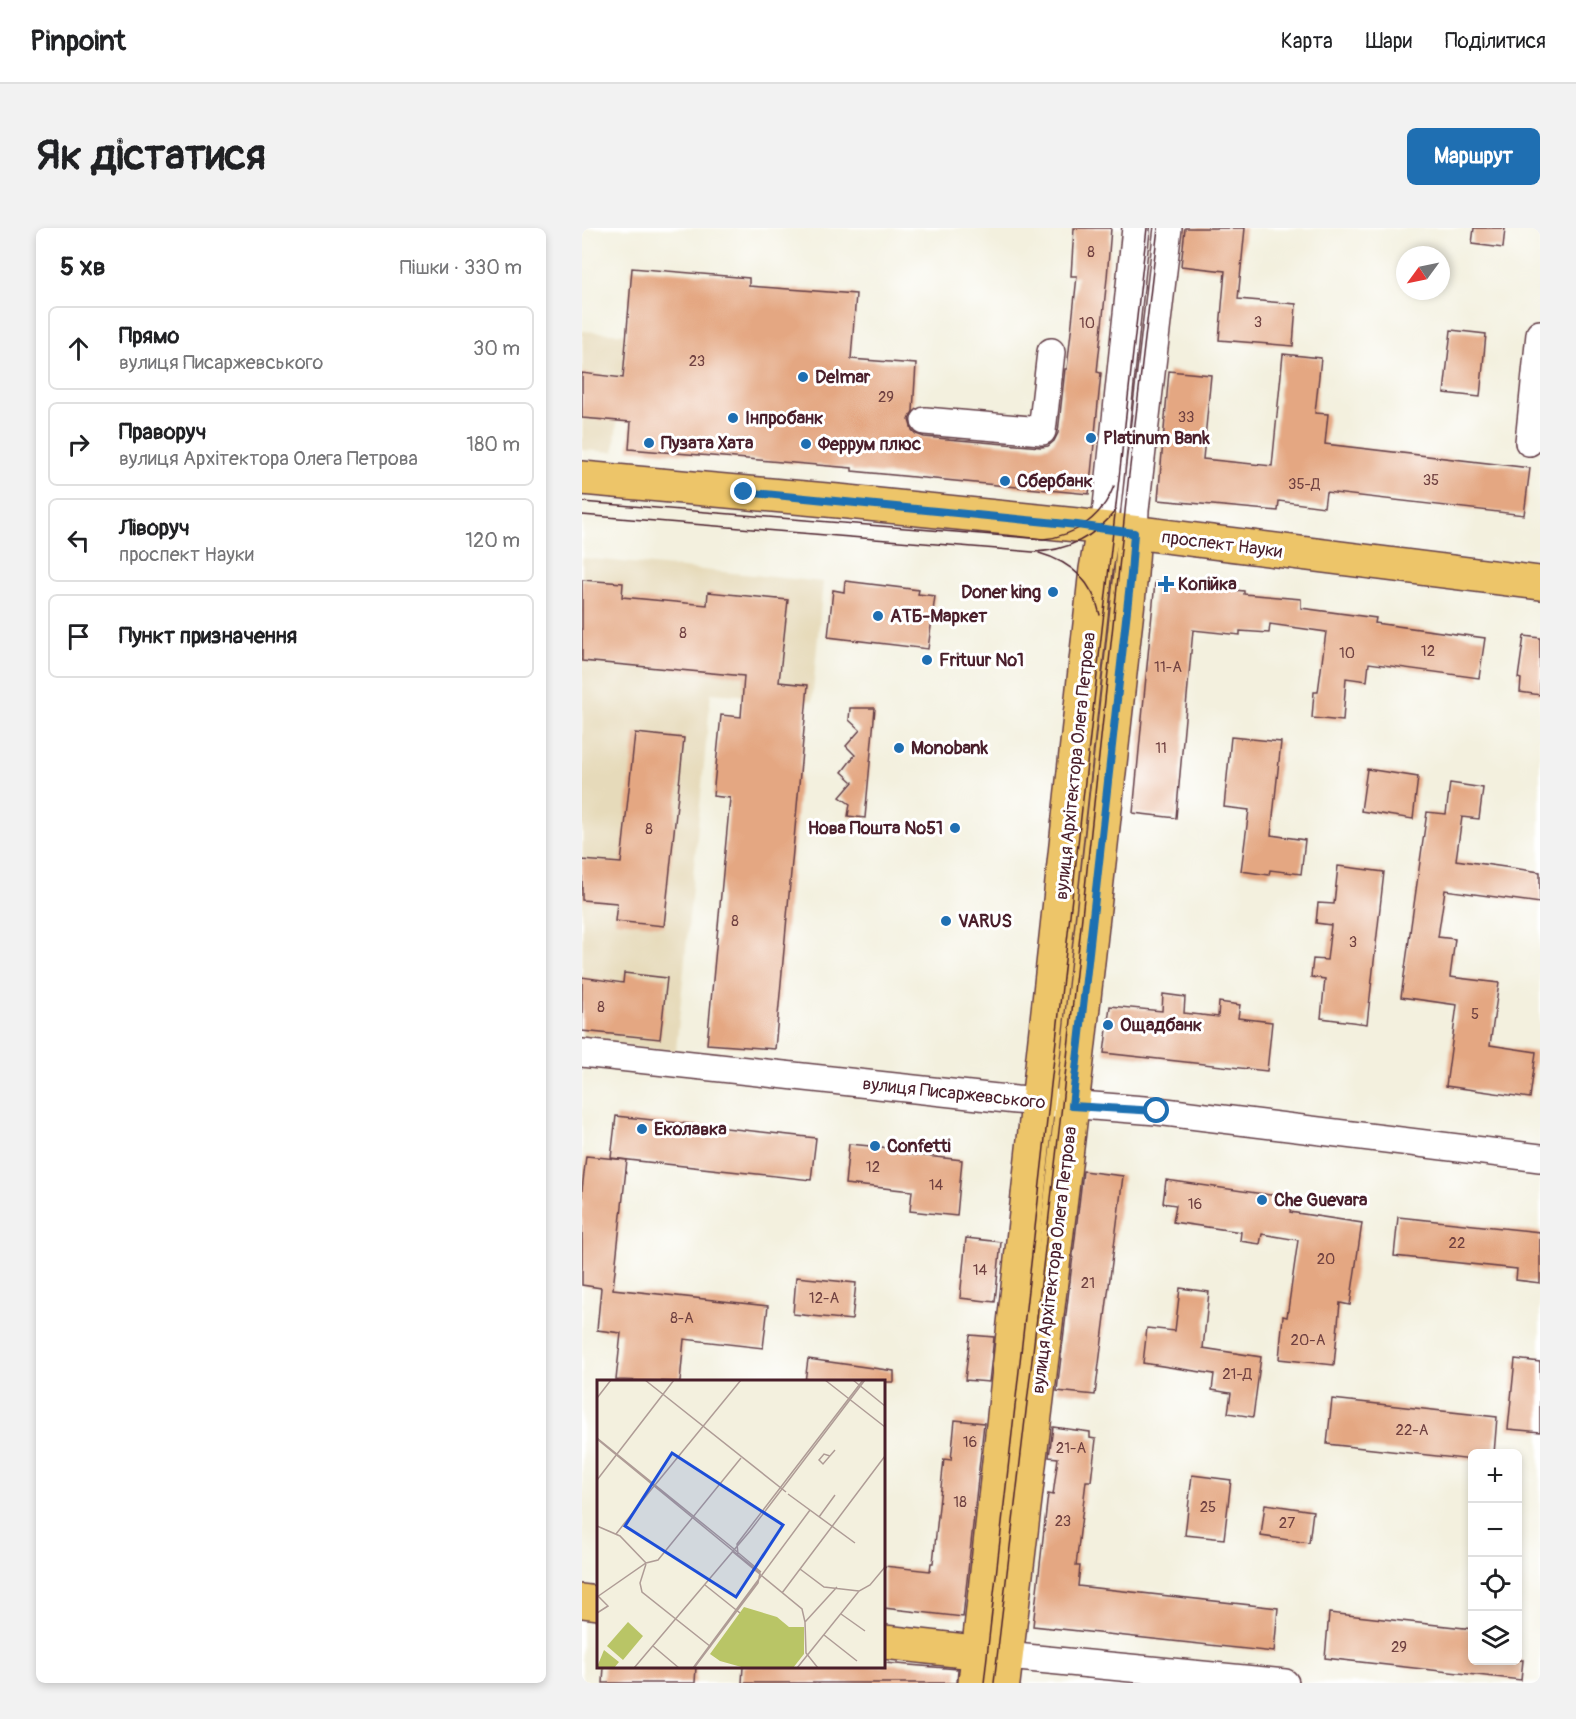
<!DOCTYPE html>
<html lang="uk">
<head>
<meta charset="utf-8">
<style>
	:root { --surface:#fff; --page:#f2f2f2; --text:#202124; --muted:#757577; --line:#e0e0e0; --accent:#1f6fb2 }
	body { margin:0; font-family:Pangolin,sans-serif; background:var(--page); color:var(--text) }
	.controls { position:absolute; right:18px; bottom:18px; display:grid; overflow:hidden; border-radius:9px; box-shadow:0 3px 9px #0003 }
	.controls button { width:54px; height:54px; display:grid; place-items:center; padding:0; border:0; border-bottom:2px solid var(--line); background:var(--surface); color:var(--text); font:30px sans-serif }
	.compass { position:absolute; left:814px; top:18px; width:54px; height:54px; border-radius:50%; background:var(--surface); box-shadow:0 3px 9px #0003; rotate:237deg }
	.stop { position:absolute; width:18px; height:18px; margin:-14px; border:4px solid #1f6fb2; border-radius:50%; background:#fff }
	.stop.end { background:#1f6fb2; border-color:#fff; box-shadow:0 2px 6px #0008 }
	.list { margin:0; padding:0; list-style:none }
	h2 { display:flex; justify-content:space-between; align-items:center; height:78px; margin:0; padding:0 24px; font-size:26px }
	h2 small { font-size:20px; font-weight:400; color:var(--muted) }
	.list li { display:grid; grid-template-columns:39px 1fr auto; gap:18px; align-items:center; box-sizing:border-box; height:84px; margin:0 12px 12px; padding:0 12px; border:2px solid var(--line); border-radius:9px }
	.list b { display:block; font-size:22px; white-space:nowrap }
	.list p { margin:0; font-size:20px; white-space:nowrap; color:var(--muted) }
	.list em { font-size:20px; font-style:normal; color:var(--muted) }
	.icon { flex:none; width:33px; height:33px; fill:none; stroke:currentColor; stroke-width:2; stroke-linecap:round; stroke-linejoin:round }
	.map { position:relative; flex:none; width:958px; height:1455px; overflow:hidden; border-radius:9px }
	header { display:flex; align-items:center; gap:36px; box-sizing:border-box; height:84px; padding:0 30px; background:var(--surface); border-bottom:2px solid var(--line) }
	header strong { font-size:28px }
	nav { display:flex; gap:33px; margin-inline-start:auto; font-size:21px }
	.intro { display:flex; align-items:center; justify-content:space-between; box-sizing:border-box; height:144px; padding:0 36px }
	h1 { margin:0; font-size:42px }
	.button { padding:15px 27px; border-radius:9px; background:var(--accent); color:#fff; font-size:21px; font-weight:700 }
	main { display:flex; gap:36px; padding:0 36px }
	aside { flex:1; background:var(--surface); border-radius:9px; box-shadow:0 3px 9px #0003 }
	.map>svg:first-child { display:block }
</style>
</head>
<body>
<header>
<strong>Pinpoint</strong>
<nav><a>Карта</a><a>Шари</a><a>Поділитися</a></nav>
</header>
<div class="intro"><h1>Як дістатися</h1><a class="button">Маршрут</a></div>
<main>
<aside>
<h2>5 хв<small>Пішки · 330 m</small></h2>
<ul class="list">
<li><svg class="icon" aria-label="ahead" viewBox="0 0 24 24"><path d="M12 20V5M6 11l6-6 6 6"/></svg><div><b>Прямо</b><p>вулиця Писаржевського</p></div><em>30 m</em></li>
<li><svg class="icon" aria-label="right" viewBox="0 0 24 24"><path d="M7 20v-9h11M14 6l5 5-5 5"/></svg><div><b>Праворуч</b><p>вулиця Архітектора Олега Петрова</p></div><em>180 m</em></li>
<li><svg class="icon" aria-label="left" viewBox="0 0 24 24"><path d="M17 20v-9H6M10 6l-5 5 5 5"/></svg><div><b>Ліворуч</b><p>проспект Науки</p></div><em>120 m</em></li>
<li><svg class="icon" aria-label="arrive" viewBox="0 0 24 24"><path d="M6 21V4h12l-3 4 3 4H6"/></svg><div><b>Пункт призначення</b></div></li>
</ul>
</aside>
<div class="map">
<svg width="958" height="1455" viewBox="0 0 958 1455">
	<rect width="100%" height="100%" fill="#fff"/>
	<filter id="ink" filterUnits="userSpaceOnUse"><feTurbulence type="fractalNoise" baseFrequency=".0167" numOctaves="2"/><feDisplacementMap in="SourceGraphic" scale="12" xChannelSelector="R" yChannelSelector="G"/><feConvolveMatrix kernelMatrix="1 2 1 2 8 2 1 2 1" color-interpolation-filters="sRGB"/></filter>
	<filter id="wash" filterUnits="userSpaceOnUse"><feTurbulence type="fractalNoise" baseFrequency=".008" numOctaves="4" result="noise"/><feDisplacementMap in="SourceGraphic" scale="24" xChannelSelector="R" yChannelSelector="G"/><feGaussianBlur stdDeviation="1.35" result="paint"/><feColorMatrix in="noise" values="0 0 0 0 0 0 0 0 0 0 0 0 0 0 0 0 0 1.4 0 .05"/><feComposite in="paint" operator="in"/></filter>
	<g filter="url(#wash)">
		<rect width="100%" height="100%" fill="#f3f0de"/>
		<g fill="#e6daba">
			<path d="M0,103l44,3 -12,118 -32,-2z"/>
			<path d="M0,330l241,24 -11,119 -101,-8 -35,358 -94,-9z"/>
		</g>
		<g id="blocks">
			<g fill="#e4a782">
				<path d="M492,0h37l-4,50 -10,94 4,1 -12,121 -237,-23v-3l-223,-19 2,-27 -49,-4v-45l41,5 9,-110 117,10v8l107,8 -5,65 65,5 -3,47 -4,9 3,10 4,4 8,3 117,10 7,-1 6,-5 4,-8 7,-64h2l10,-93h-6z"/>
				<path d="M603,0h60l-7,71 58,5 -3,42 -74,-6 6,-69 -44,-5z"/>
				<path d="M892,0h31l-2,20 -31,-4z"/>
				<path d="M869,102l35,4 -6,63 -36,-4z"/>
				<path d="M701,126l38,4 -6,55 13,1 -3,30 205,24 -6,47 -198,-23 -2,15 -45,-6 -1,10 -120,-11 11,-129 42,4 -8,84 69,7z"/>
				<path d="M0,352l41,3 -1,14 85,8 1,-13 80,8 -9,82 29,3 -33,364 -68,-5 23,-246 -17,-2 8,-81 20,2 3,-41 -162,-15z"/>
				<path d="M263,353l74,9 -1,4 17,2 -7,53 -100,-12 5,-47 11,2z"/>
				<path d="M573,354l89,9v3l57,5v9l75,10 -1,5 110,15 -6,40 -110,-15 -2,18 -21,-3 -3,43 -31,-3 2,-26h4l8,-60 -56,-8 -1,9 -29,-2v4l-47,-5 -17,188 -43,-5z"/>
				<path d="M942,408l16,2v57l-20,-3 1,-13 -3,-1z"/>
				<path d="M268,480h25l-10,110 -17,-2 2,-12 -10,-7 13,-15 -11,-10 13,-17 -9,-9 14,-16 -11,-10z"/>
				<path d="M53,505l49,5 -20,188 -49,-5 2,-18 -35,-3v-40l39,3z"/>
				<path d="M649,509l50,5 -10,93 34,5 -4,34 -31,-4 -1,5 -28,-4 8,-61 -25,-3z"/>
				<path d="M785,541l51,8 -5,42 -52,-8z"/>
				<path d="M868,555l33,5 -4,31 -17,-2 -6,43 84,12v31l-95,-13 -7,47 17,2 -5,38 49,6 -9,62 46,7 -6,46 -84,-12 11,-81 -56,-8 26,-185 19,2z"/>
				<path d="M756,638l46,6 -17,152 -46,-6 4,-39 -14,-2 2,-18 14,1 4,-35 -15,-2 2,-20 16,1z"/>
				<path d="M42,745l43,5 -7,61 -78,-8v-54l41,6z"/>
				<path d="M581,766l22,3 -1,16 34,4 1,-15 21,3 -2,13 34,4 -5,49 -163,-18 6,-47 52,5z"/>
				<path d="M34,888l200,22 -5,42 -200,-22z"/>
				<path d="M267,916l52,5 -1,4 62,7 -5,56 -47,-5 2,-20 -67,-7z"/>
				<path d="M4,928l41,4 -14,129 155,17 -5,42 -79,-9 -4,43 -64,-2 5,-47 -24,-3 4,-42 -19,-3v-95z"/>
				<path d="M501,943l40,5 -28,219 -38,-4z"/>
				<path d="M584,952l126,18 -2,14 72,11 -12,82 -10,-2 -6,62 -55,-6 4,-43 4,1 11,-77 -36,-6 -2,10 -20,-3 1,-9 -68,-10 3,-17 -13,-2z"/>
				<path d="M816,989l142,15v51l-24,-3 1,-11 -123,-13z"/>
				<path d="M384,1010l35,4 -6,60 -35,-4z"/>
				<path d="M214,1049l60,6 -4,37 -59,-6z"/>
				<path d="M598,1060l29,4 -6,56 58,9 -8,60 -25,-4 3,-20 -19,-3 2,-16 -71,-11 4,-35 28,3z"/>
				<path d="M388,1107l24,2 -5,45 -24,-2z"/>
				<path d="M226,1131l86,12v11h-89z"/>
				<path d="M933,1131l25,3v70l-32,-3z"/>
				<path d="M750,1171l165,18 -3,37h-21v6l-146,-16z"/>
				<path d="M373,1192l29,3 -21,194 -79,-9v-42l46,5 1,-8h2l11,-104 7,1z"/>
				<path d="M471,1199l37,5v6l6,1 -5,42h-5l-10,85h4l-2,20 200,22 -4,44 -241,-26 15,-132 5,1 5,-37 -9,-1z"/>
				<path d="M610,1247l39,5 -7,59 -39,-4z"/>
				<path d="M683,1276l48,7 -4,32 -48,-7z"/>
				<path d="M747,1385l144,16v31h50l-2,20 -196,-22z"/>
				<path d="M302,1435l74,6 -1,14h-215l1,-17h141z"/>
				<path d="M22,1438h92l-1,17h-92z"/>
			</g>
		</g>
	</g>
	<g filter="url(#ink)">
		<use href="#blocks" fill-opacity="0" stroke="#633e46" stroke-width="1.5"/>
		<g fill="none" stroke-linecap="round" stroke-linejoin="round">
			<g stroke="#633e46" stroke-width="30">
				<g id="minor">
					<path d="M343,193l117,10 9,-79"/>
					<path d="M947,214l11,-108"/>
					<path d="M521,301l4,-23 29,-278"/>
					<path d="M552,305l1,-23 33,-282"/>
					<path d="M0,825l434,47 141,11 383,47"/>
					<path d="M424,1428l279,27"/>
				</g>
			</g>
			<g stroke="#633e46" stroke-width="36">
				<g id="major">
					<path d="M0,250l256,23 239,24 463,58"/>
					<path d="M0,1373l16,2"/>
					<path d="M302,1414l117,13"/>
					<path d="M393,1455l121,-1114 7,-40"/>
					<path d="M421,1455l69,-577 59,-532 3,-41"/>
				</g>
			</g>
			<use href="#minor" stroke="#fff" stroke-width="27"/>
			<use href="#major" stroke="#edc569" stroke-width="33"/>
			<g stroke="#4a1f2b" stroke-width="1.5">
				<path d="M0,274l461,37c33,-3 59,-22 71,-53"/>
				<path d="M0,287l451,37c34,-1 62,-15 83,-42"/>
				<path d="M457,325c32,9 54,29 61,62"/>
				<path d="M402,1455c58,-485 105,-970 163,-1455"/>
				<path d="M412,1455l68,-578 66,-622 30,-255"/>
			</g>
		</g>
	</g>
	<g fill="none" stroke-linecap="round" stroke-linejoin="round" filter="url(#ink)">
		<path stroke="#1f6fb2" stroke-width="8" d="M162,264l333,33 57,8 -3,41 -59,532 85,5"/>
	</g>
	<g fill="#1f6fb2" stroke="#fff" stroke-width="2">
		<circle cx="221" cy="149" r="6"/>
		<circle cx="151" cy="190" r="6"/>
		<circle cx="509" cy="210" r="6"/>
		<circle cx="67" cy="215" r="6"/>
		<circle cx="224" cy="216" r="6"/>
		<circle cx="423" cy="253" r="6"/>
		<path d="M581 347h6v6h6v6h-6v6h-6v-6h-6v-6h6z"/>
		<circle cx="471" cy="364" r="6"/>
		<circle cx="296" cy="388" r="6"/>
		<circle cx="345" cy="432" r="6"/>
		<circle cx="317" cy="520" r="6"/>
		<circle cx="373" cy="600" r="6"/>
		<circle cx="364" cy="693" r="6"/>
		<circle cx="526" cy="797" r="6"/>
		<circle cx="60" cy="901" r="6"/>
		<circle cx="293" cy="918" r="6"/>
		<circle cx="680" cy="972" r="6"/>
	</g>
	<g text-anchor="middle" stroke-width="6" stroke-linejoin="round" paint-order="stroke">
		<g font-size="15" fill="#704141">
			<text x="509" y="29">8</text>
			<text x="676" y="99">3</text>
			<text x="505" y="100">10</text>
			<text x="115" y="138">23</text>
			<text x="304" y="174">29</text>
			<text x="604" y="194">33</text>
			<text x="849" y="257">35</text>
			<text x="722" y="261">35-Д</text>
			<text x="101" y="410">8</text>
			<text x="846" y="428">12</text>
			<text x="765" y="430">10</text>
			<text x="586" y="444">11-А</text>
			<text x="579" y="525">11</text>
			<text x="67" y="606">8</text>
			<text x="153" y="698">8</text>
			<text x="771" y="719">3</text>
			<text x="19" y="784">8</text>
			<text x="893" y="791">5</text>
			<text x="291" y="944">12</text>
			<text x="354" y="962">14</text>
			<text x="613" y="981">16</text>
			<text x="875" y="1020">22</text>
			<text x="744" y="1036">20</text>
			<text x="398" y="1047">14</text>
			<text x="506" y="1060">21</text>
			<text x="242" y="1075">12-А</text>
			<text x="100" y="1095">8-А</text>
			<text x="726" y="1117">20-А</text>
			<text x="655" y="1151">21-Д</text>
			<text x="830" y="1207">22-А</text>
			<text x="388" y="1219">16</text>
			<text x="489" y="1225">21-А</text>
			<text x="378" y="1279">18</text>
			<text x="626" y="1284">25</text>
			<text x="481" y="1298">23</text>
			<text x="705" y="1300">27</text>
			<text x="817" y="1424">29</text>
		</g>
		<g font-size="18" font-weight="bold" fill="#4a1f2b" stroke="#fff" text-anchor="start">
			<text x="233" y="155">Delmar</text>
			<text x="163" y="196">Інпробанк</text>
			<text x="521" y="216">Platinum Bank</text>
			<text x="79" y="221">Пузата Хата</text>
			<text x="236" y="222">Феррум плюс</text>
			<text x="435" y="259">Сбербанк</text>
			<text x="596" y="362">Копійка</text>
			<text x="459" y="370" text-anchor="end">Doner king</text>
			<text x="308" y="394">АТБ-Маркет</text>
			<text x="357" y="438">Frituur №1</text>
			<text x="329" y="526">Monobank</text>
			<text x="361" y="606" text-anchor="end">Нова Пошта №51</text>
			<text x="376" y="699">VARUS</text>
			<text x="538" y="803">Ощадбанк</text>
			<text x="72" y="907">Еколавка</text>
			<text x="305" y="924">Confetti</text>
			<text x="692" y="978">Che Guevara</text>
		</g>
		<g font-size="18" fill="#4a1f2b" stroke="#fff">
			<text transform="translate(640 316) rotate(7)" y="6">проспект Науки</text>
			<text transform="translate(493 538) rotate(-84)" y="6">вулиця Архітектора Олега Петрова</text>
			<text transform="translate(372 865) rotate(6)" y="6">вулиця Писаржевського</text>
			<text transform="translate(472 1032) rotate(-83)" y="6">вулиця Архітектора Олега Петрова</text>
		</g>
	</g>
	<g transform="translate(15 1152)">
		<rect width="288" height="288" fill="#f3f0de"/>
		<path d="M147,227l33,10 12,10h15v27l-11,14h-48l-25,-7 -10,-7zM31,242l15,14 -20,24 -16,-14zM7,270l15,12 -5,6 -17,-1z" fill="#b9c566"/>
		<path fill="none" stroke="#af9c96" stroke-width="1.5" d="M48,0l141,112M228,0l60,47M256,0l32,26M0,18l14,-18M0,58l137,111M0,59l163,134 -2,10 -64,85M233,76l-6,-2 -5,6 4,4 12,-14M0,100l77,-100M58,105l86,-105M191,114l67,49M222,137l16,-22M0,146l23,10 26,27M19,154l38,-48M138,170l26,22M136,172l69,57 3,13M141,174l-1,-10 126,-164M49,184l-6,19 2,9 69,55M203,189l24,18 35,4M108,205l35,28M185,213l103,-137M0,217l49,-34 12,-3 83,-102M0,233l11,-7 -10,-10M244,234l24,17M227,255l33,26M56,266l26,22M37,288l116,-137 115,-151M96,288l117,-158M200,288l62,-77 11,-6 15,-18M221,288l-12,-15 -1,-31 32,-35"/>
		<path fill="#1d4ed8" fill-opacity="0.15" stroke="#1d4ed8" stroke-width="3" d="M75,73l111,72 -47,72 -111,-71z"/>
		<rect width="288" height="288" fill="none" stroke="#4a1f2b" stroke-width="3"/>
	</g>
</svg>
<div class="controls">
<button>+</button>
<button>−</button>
<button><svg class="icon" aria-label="locate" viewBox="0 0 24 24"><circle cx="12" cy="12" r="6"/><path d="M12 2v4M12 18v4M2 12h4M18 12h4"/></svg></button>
<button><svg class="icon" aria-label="layers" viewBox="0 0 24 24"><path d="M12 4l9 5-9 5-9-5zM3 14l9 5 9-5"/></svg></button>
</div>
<svg class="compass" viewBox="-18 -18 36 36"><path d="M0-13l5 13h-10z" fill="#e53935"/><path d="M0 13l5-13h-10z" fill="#757577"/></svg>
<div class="stop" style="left:575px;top:883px"></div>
<div class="stop end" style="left:162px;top:264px"></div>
</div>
</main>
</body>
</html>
